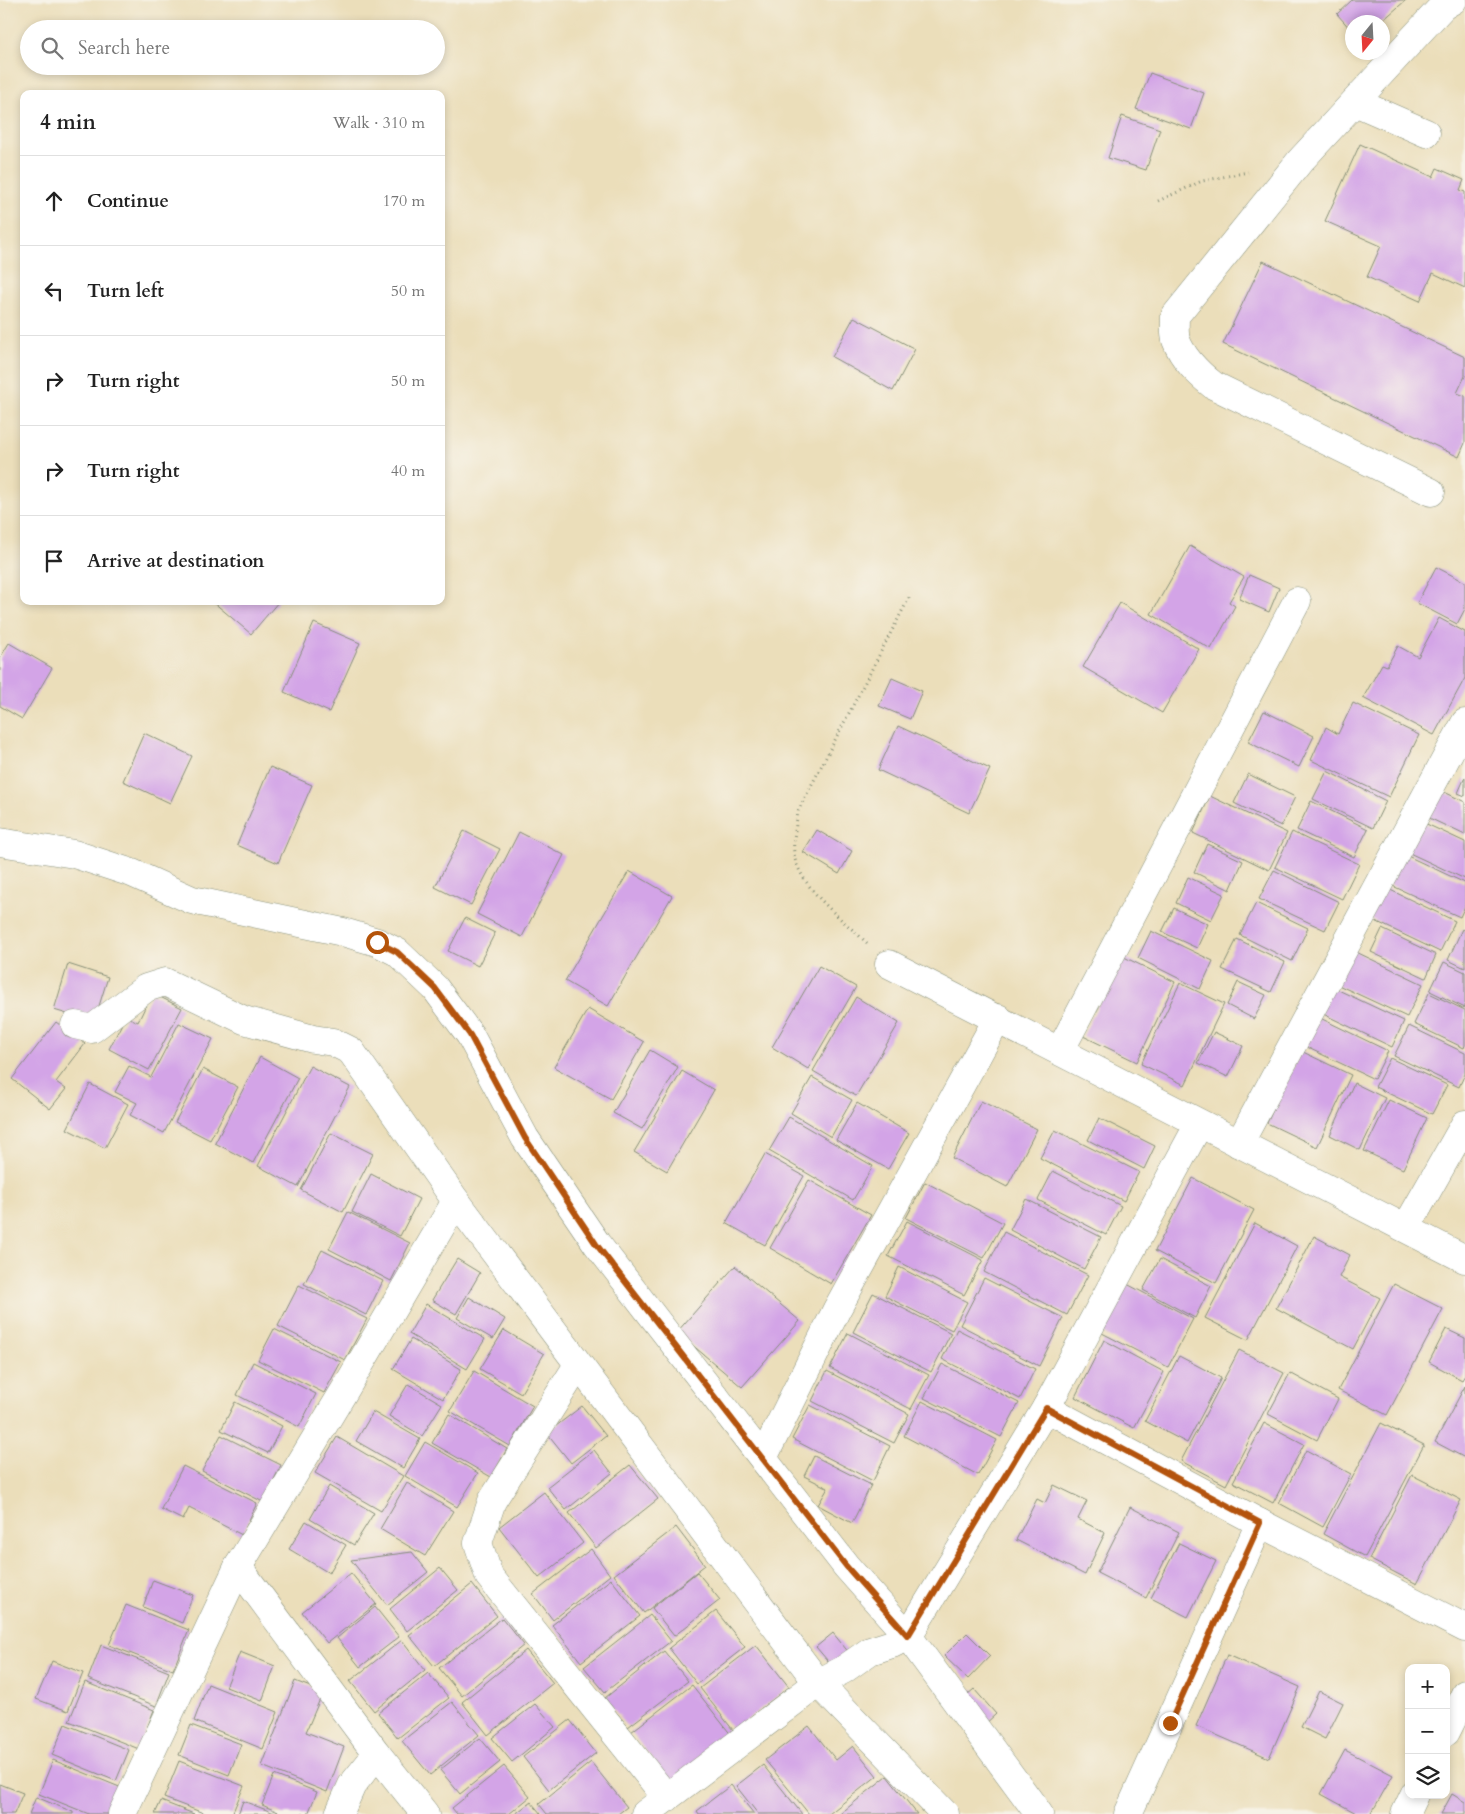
<!DOCTYPE html>
<html lang="en">
<head>
<meta charset="utf-8">
<style>
	:root { --surface:#fff; --page:#f2f2f2; --text:#222; --muted:#767676; --line:#e0e0e0 }
	body { margin:0; font-family:Cardo,serif; background:var(--page); color:var(--text) }
	.controls { position:absolute; right:15px; bottom:15px; display:grid; overflow:hidden; border-radius:10px; box-shadow:0 2px 8px #0003 }
	.controls button { width:45px; height:45px; display:grid; place-items:center; padding:0; border:0; border-bottom:1px solid var(--line); background:var(--surface); color:var(--text); font:25px sans-serif }
	.compass { position:absolute; left:1345px; top:15px; width:45px; height:45px; border-radius:50%; background:var(--surface); box-shadow:0 2px 8px #0003; rotate:198deg }
	.stop { position:absolute; width:15px; height:15px; margin:-11px; border:4px solid #b45309; border-radius:50%; background:#fff }
	.stop.end { background:#b45309; border-color:#fff; box-shadow:0 1px 5px #0008 }
	.list { margin:0; padding:0; list-style:none }
	h2 { display:flex; justify-content:space-between; align-items:center; height:65px; margin:0; padding:0 20px; font-size:21px }
	h2 small { font-size:16px; font-weight:400; color:var(--muted) }
	.list li { display:grid; grid-template-columns:32px 1fr auto; gap:15px; align-items:center; box-sizing:border-box; height:90px; padding:0 20px; border-top:1px solid var(--line) }
	.list b { display:block; font-size:19px; white-space:nowrap }
	.list em { font-size:16px; font-style:normal; color:var(--muted) }
	.icon { flex:none; width:28px; height:28px; fill:none; stroke:currentColor; stroke-width:2; stroke-linecap:round; stroke-linejoin:round }
	.map { position:relative; flex:none; width:1465px; height:1814px; overflow:hidden }
	.search { position:absolute; background:var(--surface); box-shadow:0 2px 8px #0003; left:20px; top:20px; width:425px; height:55px; display:flex; align-items:center; gap:12px; box-sizing:border-box; padding:0 18px; border-radius:28px; color:var(--muted); font-size:19px }
	.panel { position:absolute; background:var(--surface); box-shadow:0 2px 8px #0003; left:20px; top:90px; width:425px; height:515px; border-radius:10px }
	.map>svg:first-child { display:block }
</style>
</head>
<body>
<div class="map">
<svg width="1465" height="1814" viewBox="0 0 1465 1814">
	<rect width="100%" height="100%" fill="#f7f3e8"/>
	<filter id="ink" filterUnits="userSpaceOnUse"><feTurbulence type="fractalNoise" baseFrequency=".02" numOctaves="2"/><feDisplacementMap in="SourceGraphic" scale="10" xChannelSelector="R" yChannelSelector="G"/><feConvolveMatrix kernelMatrix="1 2 1 2 8 2 1 2 1" color-interpolation-filters="sRGB"/></filter>
	<filter id="wash" filterUnits="userSpaceOnUse"><feTurbulence type="fractalNoise" baseFrequency=".0096" numOctaves="4" result="noise"/><feDisplacementMap in="SourceGraphic" scale="20" xChannelSelector="R" yChannelSelector="G"/><feGaussianBlur stdDeviation="1.12" result="paint"/><feColorMatrix in="noise" values="0 0 0 0 0 0 0 0 0 0 0 0 0 0 0 0 0 1.4 0 .05"/><feComposite in="paint" operator="in"/></filter>
	<g filter="url(#wash)">
		<rect width="100%" height="100%" fill="#ebdeba"/>
		<g id="blocks">
			<g fill="#d3a4e7">
				<path d="M1352,0h54l-25,22h-29v9l-15,-17z"/>
				<path d="M1150,73l54,20 -13,36 -55,-20z"/>
				<path d="M1122,116l38,13 -14,41 -38,-12z"/>
				<path d="M1360,144l73,33 4,-9 27,12 -4,10 5,2v96l-32,-15 -13,28 -53,-24 14,-31 -56,-25z"/>
				<path d="M1263,261l202,96v19l-8,17 8,3v47l-6,14 -236,-113z"/>
				<path d="M854,317l61,32 -22,42 -61,-34z"/>
				<path d="M1190,546l54,31 -15,25 6,4 -24,43 -60,-35z"/>
				<path d="M1436,567l29,15v27l-8,15 -40,-21z"/>
				<path d="M1249,575l30,13 -10,24 -30,-13z"/>
				<path d="M212,601h67l-28,33z"/>
				<path d="M1120,603l79,46 -37,64 -79,-46z"/>
				<path d="M1439,618l26,14v46l-31,57 -71,-37 19,-34 5,2 11,-20 20,11z"/>
				<path d="M314,623l46,20 -31,69 -45,-20z"/>
				<path d="M9,643l43,25 -30,51 -22,-13v-48z"/>
				<path d="M892,678l30,13 -12,28 -31,-13z"/>
				<path d="M1353,703l66,32 -30,62 -78,-37 15,-33 12,7z"/>
				<path d="M1264,711l50,25 -15,31 -51,-25z"/>
				<path d="M898,726l92,43 -21,44 -91,-43z"/>
				<path d="M144,733l48,23 -22,47 -47,-22z"/>
				<path d="M270,767l42,18 -34,78 -41,-18z"/>
				<path d="M1327,771l59,30 -13,27 -60,-29z"/>
				<path d="M1248,774l47,23 -14,29 -47,-23z"/>
				<path d="M1465,777v19l-7,-3z"/>
				<path d="M1436,788l29,14v33l-42,-20z"/>
				<path d="M1210,796l77,37 -18,37 -76,-37z"/>
				<path d="M1311,801l57,28 -14,28 -57,-27z"/>
				<path d="M1418,820l47,22v37l-62,-29z"/>
				<path d="M817,830l35,21 -13,23 -36,-22z"/>
				<path d="M464,831l36,18 -29,56 -36,-18z"/>
				<path d="M519,832l45,23 -42,82 -45,-23z"/>
				<path d="M1292,832l67,32 -17,35 -67,-32z"/>
				<path d="M1207,844l36,17 -13,29 -36,-18z"/>
				<path d="M1399,852l66,31v23l-5,11 -76,-35z"/>
				<path d="M1274,870l65,32 -14,28 -66,-31z"/>
				<path d="M629,871l43,25 -64,110 -43,-25z"/>
				<path d="M1188,877l36,17 -13,26 -35,-17z"/>
				<path d="M1384,887l71,34 -15,31 -71,-34z"/>
				<path d="M1256,903l52,25 -16,33 -52,-26z"/>
				<path d="M1174,908l34,16 -11,24 -35,-16z"/>
				<path d="M465,918l30,15 -17,33 -30,-15z"/>
				<path d="M1382,929l54,26 -10,23 -55,-26z"/>
				<path d="M1462,929l3,2v37l-17,-8z"/>
				<path d="M1151,931l62,30 -13,28 -62,-31z"/>
				<path d="M1237,939l48,23 -14,30 -49,-23z"/>
				<path d="M1352,950l71,34 -16,33 -71,-33z"/>
				<path d="M1122,956l53,26 -38,80 -54,-26z"/>
				<path d="M1444,962l21,10v36l-35,-17z"/>
				<path d="M68,964l40,13 -14,45 -40,-12z"/>
				<path d="M819,966l37,21 -48,82 -36,-22z"/>
				<path d="M1238,982l28,13 -12,24 -27,-14z"/>
				<path d="M1180,983l44,21 -39,81 -44,-21z"/>
				<path d="M1332,987l72,34 -12,26 -73,-35z"/>
				<path d="M152,993l30,15 -33,62 -40,-21 17,-33 12,6z"/>
				<path d="M1429,993l36,17v35l-1,3 -50,-24z"/>
				<path d="M856,997l43,26 -43,73 -43,-25z"/>
				<path d="M588,1009l56,33 -33,57 -57,-32z"/>
				<path d="M1318,1017l70,34 -14,28 -70,-33z"/>
				<path d="M56,1022l29,22 -29,38 10,7 -16,20 -38,-30z"/>
				<path d="M179,1023l34,16 -49,94 -34,-18 7,-12 -22,-11 14,-26 22,11z"/>
				<path d="M1409,1026l56,27v21l-6,13 -65,-31z"/>
				<path d="M1214,1032l29,14 -15,31 -30,-14z"/>
				<path d="M650,1050l28,17 -36,62 -29,-16z"/>
				<path d="M1301,1051l50,24 -34,72 -50,-24z"/>
				<path d="M260,1057l38,21 -45,85 -38,-20z"/>
				<path d="M1390,1058l57,27 -15,29 -57,-27z"/>
				<path d="M310,1066l40,21 -52,100 -40,-21z"/>
				<path d="M203,1069l35,18 -28,53 -35,-18z"/>
				<path d="M682,1071l32,19 -47,81 -33,-19z"/>
				<path d="M812,1077l40,23 -21,37 -40,-24z"/>
				<path d="M1354,1083l31,15 -25,52 -30,-15z"/>
				<path d="M90,1084l38,20 -23,44 -38,-19z"/>
				<path d="M1389,1100l38,18 -24,51 -39,-18z"/>
				<path d="M981,1101l56,28 -30,58 -55,-29z"/>
				<path d="M857,1103l52,30 -21,36 -52,-29z"/>
				<path d="M789,1117l84,49 -20,34 -84,-49z"/>
				<path d="M1099,1118l56,28 -11,23 -56,-29z"/>
				<path d="M1055,1130l84,42 -15,29 -84,-43z"/>
				<path d="M331,1133l42,21 -30,58 -42,-22z"/>
				<path d="M765,1154l39,22 -39,69 -39,-22z"/>
				<path d="M1053,1171l68,35 -15,29 -68,-35z"/>
				<path d="M371,1174l48,25 -19,37 -48,-24z"/>
				<path d="M1193,1178l61,32 -38,73 -61,-32z"/>
				<path d="M809,1180l62,35 -40,69 -61,-36z"/>
				<path d="M925,1182l78,41 -19,35 -78,-40z"/>
				<path d="M1026,1199l75,38 -17,32 -74,-39z"/>
				<path d="M348,1212l62,31 -19,38 -62,-32z"/>
				<path d="M907,1221l76,39 -19,35 -76,-39z"/>
				<path d="M1255,1223l42,23 -49,94 -43,-22z"/>
				<path d="M1004,1232l84,43 -21,40 -83,-43z"/>
				<path d="M1314,1236l36,19 -11,22 41,21 -27,51 -77,-41z"/>
				<path d="M322,1250l61,31 -17,34 -62,-31z"/>
				<path d="M457,1259l23,14 -24,41 -24,-14z"/>
				<path d="M1160,1259l51,27 -16,32 -52,-28z"/>
				<path d="M735,1266l65,55 -58,66 -65,-55z"/>
				<path d="M899,1267l68,35 -15,28 -67,-34z"/>
				<path d="M984,1278l79,40 -24,48 -79,-41z"/>
				<path d="M1127,1284l66,35 -25,48 -66,-34z"/>
				<path d="M1394,1284l49,25 -56,106 -49,-25z"/>
				<path d="M299,1285l68,34 -22,41 -67,-34z"/>
				<path d="M873,1293l78,40 -20,39 -78,-40z"/>
				<path d="M469,1297l36,22 -12,20 -36,-21z"/>
				<path d="M426,1304l59,35 -18,30 -58,-35z"/>
				<path d="M274,1329l67,33 -17,31 -66,-33z"/>
				<path d="M957,1329l78,40 -15,30 -78,-40z"/>
				<path d="M1446,1329l19,9v37l-3,5 -33,-18z"/>
				<path d="M504,1330l40,24 -23,39 -41,-24z"/>
				<path d="M848,1333l81,42 -18,34 -81,-41z"/>
				<path d="M411,1339l50,30 -18,30 -50,-30z"/>
				<path d="M1104,1340l60,32 -30,56 -59,-31z"/>
				<path d="M1239,1350l45,23 -58,112 -45,-24z"/>
				<path d="M1179,1356l42,22 -34,65 -42,-22z"/>
				<path d="M253,1362l63,32 -17,33 -62,-32z"/>
				<path d="M942,1364l77,39 -18,34 -77,-39z"/>
				<path d="M474,1371l59,35 -23,40 -60,-35z"/>
				<path d="M827,1371l82,43 -15,29 -82,-42z"/>
				<path d="M1290,1373l48,26 -21,41 -49,-26z"/>
				<path d="M408,1384l34,20 -20,32 -33,-20z"/>
				<path d="M1465,1386v72l-30,-16z"/>
				<path d="M922,1401l75,39 -19,35 -74,-39z"/>
				<path d="M235,1402l47,24 -14,27 -47,-23z"/>
				<path d="M810,1405l80,41 -17,35 -81,-42z"/>
				<path d="M582,1406l24,30 -35,27 -24,-30z"/>
				<path d="M373,1412l47,27 -17,29 -47,-27z"/>
				<path d="M449,1414l58,35 -16,28 -59,-34z"/>
				<path d="M1264,1423l40,21 -31,59 -40,-21z"/>
				<path d="M1381,1423l43,22 -59,112 -42,-23z"/>
				<path d="M221,1435l60,30 -18,37 -61,-31z"/>
				<path d="M337,1437l66,39 -22,35 -66,-38z"/>
				<path d="M425,1442l53,31 -21,34 -52,-31z"/>
				<path d="M594,1450l18,23 -46,37 -19,-23z"/>
				<path d="M1306,1450l45,24 -28,53 -44,-24z"/>
				<path d="M814,1456l57,29 -19,38 -34,-18 10,-17 -24,-12z"/>
				<path d="M630,1465l28,34 -62,49 -27,-35z"/>
				<path d="M183,1466l74,37 -15,32 -53,-27 -6,12 -22,-11z"/>
				<path d="M1412,1475l49,25 -44,84 -48,-25z"/>
				<path d="M407,1483l46,28 -28,45 -45,-27z"/>
				<path d="M1054,1485l33,16 -9,18 27,14 -20,42 -69,-35 21,-41 8,4z"/>
				<path d="M329,1486l45,27 -20,32 -44,-26z"/>
				<path d="M544,1492l39,51 -44,35 -40,-51z"/>
				<path d="M1130,1507l49,25 -33,66 -49,-25z"/>
				<path d="M306,1521l40,24 -17,28 -40,-24z"/>
				<path d="M676,1527l29,38 -61,48 -30,-38z"/>
				<path d="M1179,1543l37,18 -28,56 -37,-19z"/>
				<path d="M591,1549l19,26 -57,45 -20,-26z"/>
				<path d="M412,1552l16,20 -41,33 -36,-45z"/>
				<path d="M440,1568l18,22 -51,41 -17,-22z"/>
				<path d="M697,1572l23,28 -46,36 -22,-28z"/>
				<path d="M351,1573l25,31 -49,39 -25,-31z"/>
				<path d="M611,1579l29,37 -59,46 -29,-37z"/>
				<path d="M153,1580l40,15 -11,28 -39,-16z"/>
				<path d="M472,1584l25,32 -63,50 -25,-31z"/>
				<path d="M126,1605l63,25 -16,40 -64,-25z"/>
				<path d="M375,1607l24,30 -39,30 -23,-29z"/>
				<path d="M716,1611l29,36 -48,37 -28,-36z"/>
				<path d="M650,1615l21,26 -66,51 -21,-25z"/>
				<path d="M502,1618l22,27 -62,51 -23,-28z"/>
				<path d="M833,1633l17,21 -17,13 -17,-20z"/>
				<path d="M967,1633l23,23 -22,23 -24,-23z"/>
				<path d="M402,1640l23,30 -51,41 -24,-30z"/>
				<path d="M101,1645l68,27 -13,34 -68,-27z"/>
				<path d="M756,1645l33,42 -56,43 -33,-42z"/>
				<path d="M526,1650l27,33 -65,52 -26,-33z"/>
				<path d="M664,1651l24,30 -60,46 -23,-29z"/>
				<path d="M240,1652l35,14 -13,35 -36,-14z"/>
				<path d="M1227,1655l73,32 -31,71 -73,-32z"/>
				<path d="M52,1661l31,12 -15,38 -32,-12z"/>
				<path d="M428,1673l21,25 -51,40 -20,-25z"/>
				<path d="M295,1681l28,11 -17,40 38,15 -17,45 -65,-26z"/>
				<path d="M85,1682l69,28 -15,39 -70,-28z"/>
				<path d="M208,1684l70,28 -15,37 -69,-28z"/>
				<path d="M692,1685l40,51 -61,47 -40,-51z"/>
				<path d="M974,1689l22,25 -13,12 -23,-25z"/>
				<path d="M1319,1691l24,12 -18,36 -24,-12z"/>
				<path d="M452,1702l27,33 -49,40 -28,-34z"/>
				<path d="M535,1704l20,23 -43,35 -20,-24z"/>
				<path d="M570,1720l26,33 -47,37 -26,-33z"/>
				<path d="M65,1724l64,26 -13,31 -64,-26z"/>
				<path d="M191,1725l50,19 -12,31 -50,-20z"/>
				<path d="M809,1726l27,34 17,-14 24,30 -48,38h-20l-44,-54z"/>
				<path d="M480,1738l20,24 -40,32 -20,-24z"/>
				<path d="M1345,1750l48,25 -22,39h-13l-37,-20z"/>
				<path d="M53,1760l69,28 -11,26h-22l-50,-20z"/>
				<path d="M179,1761l65,25 -12,28h-26l-42,-16z"/>
				<path d="M591,1762l36,45 -9,7h-71l-8,-10z"/>
				<path d="M763,1765l39,49h-44l-22,-28z"/>
				<path d="M504,1766l26,31 -21,17h-52l-5,-6z"/>
				<path d="M274,1775l43,17 -9,22h-25l-21,-9z"/>
				<path d="M887,1776l30,38h-77z"/>
				<path d="M0,1784l23,9 -9,21h-14z"/>
				<path d="M731,1785l23,29h-55l-2,-3z"/>
				<path d="M1452,1794l13,8v12h-24z"/>
				<path d="M36,1797l37,15v2h-44z"/>
				<path d="M161,1801l33,13h-39z"/>
				<path d="M243,1801l34,13h-39z"/>
				<path d="M531,1802l10,12h-26z"/>
			</g>
		</g>
	</g>
	<g filter="url(#ink)">
		<use href="#blocks" fill-opacity="0" stroke="#858e77" stroke-width="1"/>
		<g fill="none" stroke-linecap="round" stroke-linejoin="round">
			<g stroke="#858e77" stroke-width="29">
				<g id="street">
					<path d="M1355,102l71,31"/>
					<path d="M1431,492l-218,-107c-15,-12 -30,-26 -37,-45 -2,-7 -1,-17 -1,-24l125,-155 143,-155 10,-6"/>
					<path d="M0,842l74,12 58,19 60,27 151,32 34,10 20,10 38,36 35,47 55,103 72,106 249,322 62,70 131,178"/>
					<path d="M889,964l576,295"/>
					<path d="M75,1025l17,4 54,-41 19,-6 79,38 69,19 20,3 18,9 105,150 362,482 127,131"/>
					<path d="M1060,1051l237,-450"/>
					<path d="M1239,1144l226,-421"/>
					<path d="M1406,1228l59,-104"/>
					<path d="M578,1365l-86,136 -14,42 11,33 178,222"/>
					<path d="M1046,1408l214,115 205,105"/>
					<path d="M763,1458l74,-149 161,-291"/>
					<path d="M238,1567l139,187 48,60"/>
					<path d="M1446,1732l19,-38"/>
					<path d="M122,1814l116,-247 108,-179 110,-187"/>
					<path d="M339,1814l13,-29 25,-31"/>
					<path d="M645,1814l173,-131 25,-13 27,-19 22,-7 16,-8 138,-228 153,-284"/>
					<path d="M1128,1814l132,-291"/>
					<path d="M1405,1814l9,-19"/>
				</g>
			</g>
			<g stroke="#858e77" stroke-width="3" stroke-dasharray="1 4" stroke-linecap="butt">
				<path d="M1158,201l44,-20 46,-9"/>
				<path d="M867,943c-24,-23 -57,-47 -70,-78 -7,-16 -1,-37 1,-54l113,-217"/>
			</g>
			<use href="#street" stroke="#fff" stroke-width="28"/>
		</g>
	</g>
	<g fill="none" stroke-linecap="round" stroke-linejoin="round" filter="url(#ink)">
		<path stroke="#b45309" stroke-width="6" d="M377,942l20,10 38,36 35,47 55,103 71,106 250,322 62,70 138,-228 214,115 -90,200"/>
	</g>
</svg>
<div class="controls">
<button>+</button>
<button>−</button>
<button><svg class="icon" aria-label="layers" viewBox="0 0 24 24"><path d="M12 4l9 5-9 5-9-5zM3 14l9 5 9-5"/></svg></button>
</div>
<svg class="compass" viewBox="-18 -18 36 36"><path d="M0-13l5 13h-10z" fill="#e53935"/><path d="M0 13l5-13h-10z" fill="#767676"/></svg>
<div class="stop" style="left:377px;top:942px"></div>
<div class="stop end" style="left:1170px;top:1723px"></div>
<div class="search"><svg class="icon" aria-label="search" viewBox="0 0 24 24"><circle cx="10" cy="10" r="6"/><path d="M15 15l6 6"/></svg>Search here</div>
<section class="panel">
<h2>4 min<small>Walk · 310 m</small></h2>
<ul class="list">
<li><svg class="icon" aria-label="ahead" viewBox="0 0 24 24"><path d="M12 20V5M6 11l6-6 6 6"/></svg><div><b>Continue</b></div><em>170 m</em></li>
<li><svg class="icon" aria-label="left" viewBox="0 0 24 24"><path d="M17 20v-9H6M10 6l-5 5 5 5"/></svg><div><b>Turn left</b></div><em>50 m</em></li>
<li><svg class="icon" aria-label="right" viewBox="0 0 24 24"><path d="M7 20v-9h11M14 6l5 5-5 5"/></svg><div><b>Turn right</b></div><em>50 m</em></li>
<li><svg class="icon" aria-label="right" viewBox="0 0 24 24"><path d="M7 20v-9h11M14 6l5 5-5 5"/></svg><div><b>Turn right</b></div><em>40 m</em></li>
<li><svg class="icon" aria-label="arrive" viewBox="0 0 24 24"><path d="M6 21V4h12l-3 4 3 4H6"/></svg><div><b>Arrive at destination</b></div></li>
</ul>
</section>
</div>
</body>
</html>
